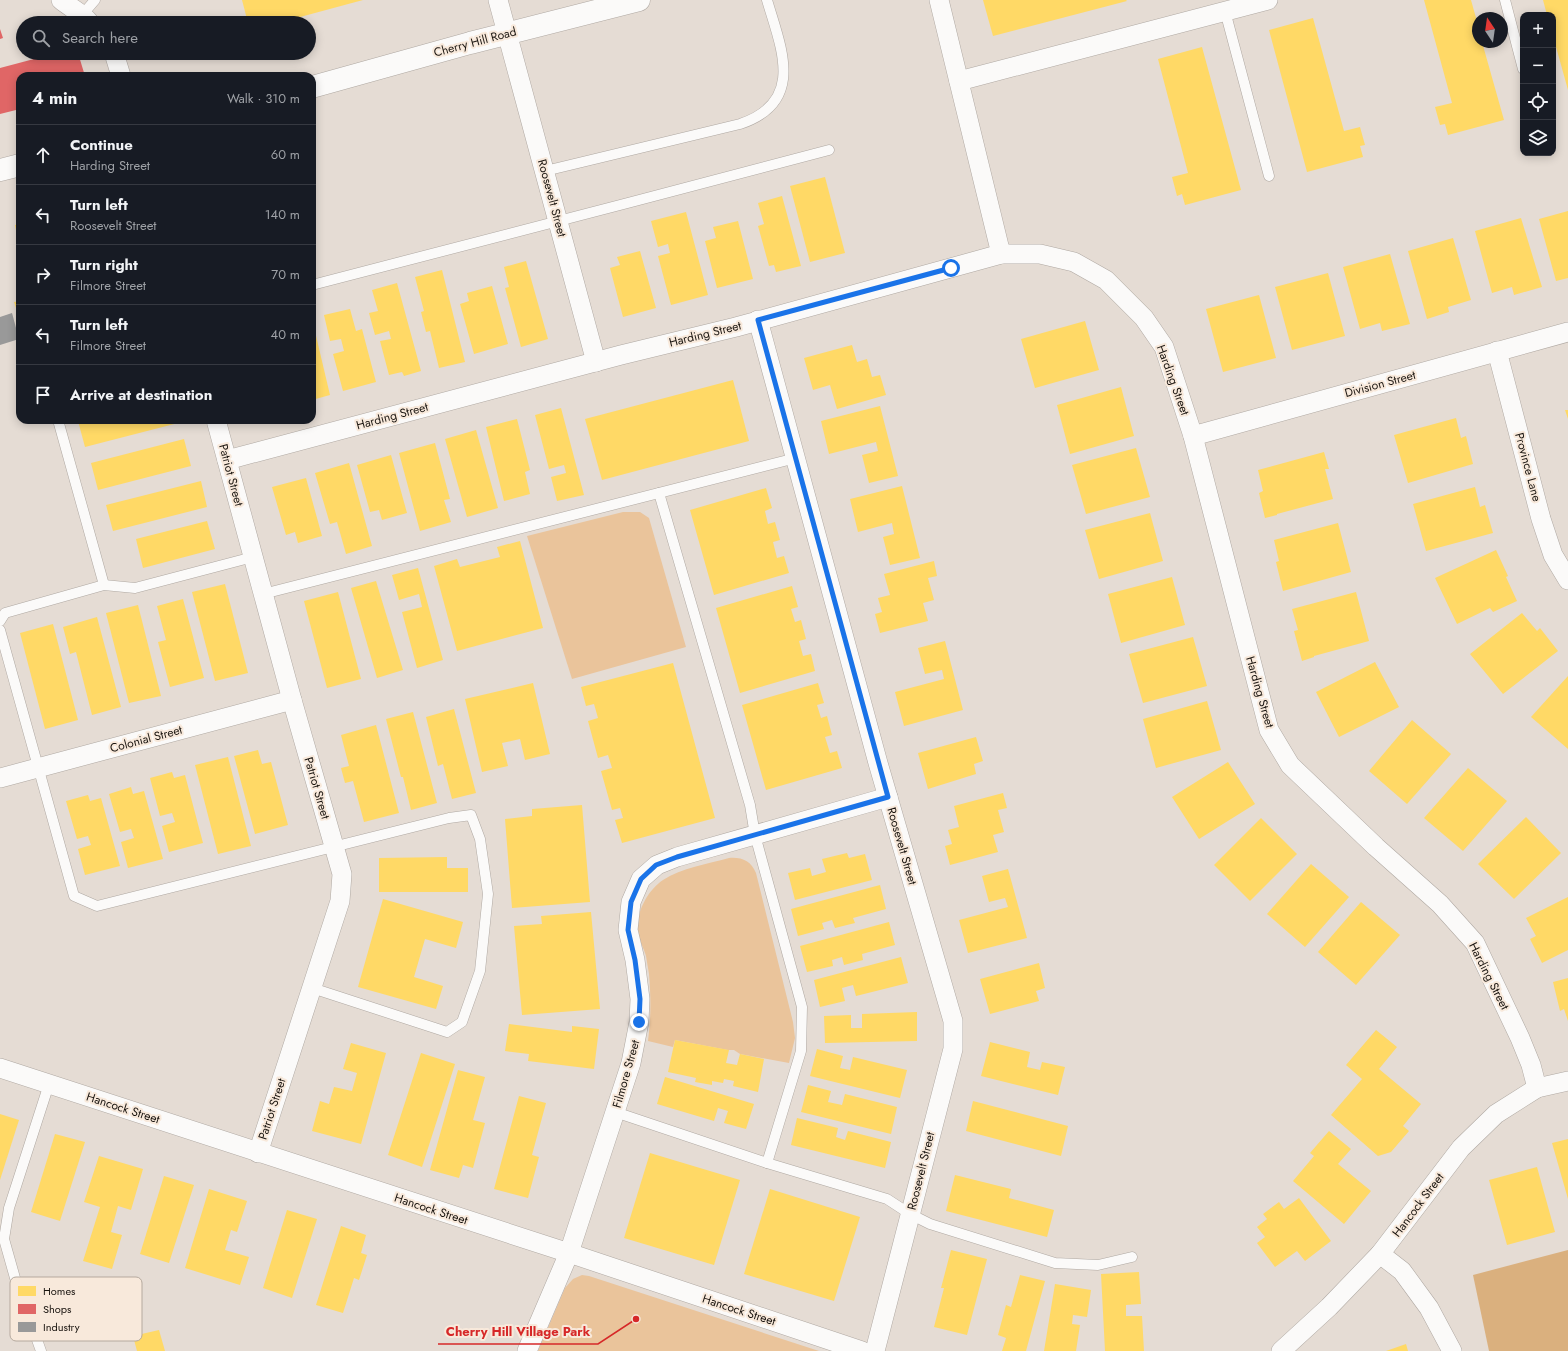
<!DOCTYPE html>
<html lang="en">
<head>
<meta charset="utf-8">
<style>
	:root { --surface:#171b24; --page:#242831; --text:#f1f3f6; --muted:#9ea1a6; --line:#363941 }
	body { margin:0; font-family:Jost,sans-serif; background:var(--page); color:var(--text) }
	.controls { position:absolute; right:12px; top:12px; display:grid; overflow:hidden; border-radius:8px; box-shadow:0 2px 10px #0003 }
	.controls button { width:36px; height:36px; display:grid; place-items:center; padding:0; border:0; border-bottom:1px solid var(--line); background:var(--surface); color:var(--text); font:20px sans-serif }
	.compass { position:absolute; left:1472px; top:12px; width:36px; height:36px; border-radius:50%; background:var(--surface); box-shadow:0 2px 10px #0003; rotate:347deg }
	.stop { position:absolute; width:12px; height:12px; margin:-9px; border:3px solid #1a73e8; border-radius:50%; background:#fff }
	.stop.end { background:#1a73e8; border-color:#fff; box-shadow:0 1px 4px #0008 }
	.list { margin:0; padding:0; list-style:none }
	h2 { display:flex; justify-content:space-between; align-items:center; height:52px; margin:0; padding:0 16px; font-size:17px }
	h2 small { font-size:13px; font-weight:400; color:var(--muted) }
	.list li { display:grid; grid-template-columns:26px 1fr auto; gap:12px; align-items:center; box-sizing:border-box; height:60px; padding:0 16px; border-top:1px solid var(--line) }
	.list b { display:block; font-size:15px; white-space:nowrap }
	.list p { margin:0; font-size:13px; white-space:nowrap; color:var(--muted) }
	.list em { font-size:13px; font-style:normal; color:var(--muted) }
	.icon { flex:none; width:22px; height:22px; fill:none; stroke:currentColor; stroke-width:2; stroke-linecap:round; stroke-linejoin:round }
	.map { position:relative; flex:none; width:1568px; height:1351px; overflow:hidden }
	.search { position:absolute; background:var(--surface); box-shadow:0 2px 10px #0003; left:16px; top:16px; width:300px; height:44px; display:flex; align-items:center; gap:10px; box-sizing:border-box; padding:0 14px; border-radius:22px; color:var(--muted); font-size:15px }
	.panel { position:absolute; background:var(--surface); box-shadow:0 2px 10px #0003; left:16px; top:72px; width:300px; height:352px; border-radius:12px }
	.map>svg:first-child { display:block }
</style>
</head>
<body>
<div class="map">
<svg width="1568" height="1351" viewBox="0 0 1568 1351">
	<rect width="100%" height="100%" fill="#e5dcd4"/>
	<g fill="#eac49b">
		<path d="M623,512h17l9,6 37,129 -114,32 -45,-143z"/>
		<path d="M729,858c13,-1 22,3 27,15l37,149 2,16 -6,25 -49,-9 -6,-4h-6l-53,-10 -2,7 -25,-6c3,-22 3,-44 1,-67 -1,-6 -2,-12 -3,-18 -2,-8 -8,-17 -8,-26 -2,-18 10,-40 25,-50 19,-12 44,-16 66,-22z"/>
		<path d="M582,1275l7,1 230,75h-281l27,-63 8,-9z"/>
	</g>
	<path fill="#dab07e" d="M1568,1250v101h-79l-16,-76z"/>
	<g fill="#ffd966">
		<path d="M242,0h121l-85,23h-30z"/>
		<path d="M983,0h143l1,1 -134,35z"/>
		<path d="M1424,0h47l7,25v17h4l22,78 -56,15 -3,-11 -5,1 -5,-18 17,-4z"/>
		<path d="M1543,0h25v90l-15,-54v-21h-6z"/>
		<path d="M1313,18l31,113 16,-4 5,18 -5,1 3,11 -56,15 -38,-142z"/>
		<path d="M1202,47l39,143 -56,15 -3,-11 -5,2 -5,-19 16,-4 -30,-114z"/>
		<path d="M825,177l20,76 -35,9 -20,-76z"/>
		<path d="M782,196l19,70 -25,6 -2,-7 -5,1 -11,-40 6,-2 -6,-21z"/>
		<path d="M1568,211v67l-12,3 -17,-62z"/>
		<path d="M686,212l22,83 -37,10 -13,-49 12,-3 -2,-9 -10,3 -7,-26z"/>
		<path d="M1521,218l21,69 -28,8 -2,-8 -20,6 -17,-62z"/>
		<path d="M738,221l15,58 -36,9 -12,-47 11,-3 -3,-11z"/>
		<path d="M20,224v20h-1l-4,-19z"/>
		<path d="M1453,238l18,62 -23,7 1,5 -22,7 -19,-68z"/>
		<path d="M640,251l16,57 -33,9 -13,-49 10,-3 -3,-8z"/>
		<path d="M1390,254l20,70 -28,7 -2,-8 -20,6 -17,-62z"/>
		<path d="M526,261l22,78 -27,8 -16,-59 4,-1 -5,-20z"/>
		<path d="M442,270l23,92 -26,6 -9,-37 -4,1 -5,-20 3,-1 -9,-34z"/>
		<path d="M1328,273l17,63 -53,14 -17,-63z"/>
		<path d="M397,283l24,88 -17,5 -2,-4 -13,3 -9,-34 11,-2 -2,-8 -14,4 -6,-22 9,-2 -6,-21z"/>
		<path d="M492,286l16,58 -34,10 -14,-50 9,-3 -2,-8z"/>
		<path d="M1259,295l17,63 -53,14 -17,-63z"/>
		<path d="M20,301v19l-6,-18z"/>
		<path d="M350,309l6,22 6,-2 14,53 -33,9 -10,-37 11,-3 -3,-12 -11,2 -6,-26z"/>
		<path d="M1085,321l14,49 -64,18 -14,-49z"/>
		<path d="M313,323l17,72 -18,5v-76z"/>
		<path d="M852,345l5,17 10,-3 5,18 8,-2 6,20 -49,14 -7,-24 -17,5 -9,-32z"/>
		<path d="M733,380l16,61 -147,39 -17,-61z"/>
		<path d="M1121,387l13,49 -64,18 -13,-49z"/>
		<path d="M880,406l18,70 -29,7 -7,-28 16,-4 -2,-9 -47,12 -8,-33z"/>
		<path d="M561,408l23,87 -27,6 -6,-24 15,-4 -2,-8 -15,4 -14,-54z"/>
		<path d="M1565,410h3v9z"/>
		<path d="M1456,418l5,20 5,-2 7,28 -65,19 -14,-48z"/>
		<path d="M517,419l13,51 -5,2 5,22 -26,7 -18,-74z"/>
		<path d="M83,420h98l1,2 -97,25 -7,-26z"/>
		<path d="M476,430l22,78 -31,9 -22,-78z"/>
		<path d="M184,439l7,27 -93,24 -7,-27z"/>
		<path d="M435,443l15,56 -6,1 7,22 -31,9 -21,-78z"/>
		<path d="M1136,448l14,49 -64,17 -14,-49z"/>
		<path d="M1324,452l5,17h-4l8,30 -56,15v1l-12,3 -6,-25 4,-2 -5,-21z"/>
		<path d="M391,455l16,58 -25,7 -3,-10 -9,2 -13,-47z"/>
		<path d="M349,463l23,83 -26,8 -9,-32 -7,2 -15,-51z"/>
		<path d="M306,478l16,58 -24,7 -3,-11 -9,3 -14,-48z"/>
		<path d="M201,481l6,26 -94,24 -7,-26z"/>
		<path d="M902,486l18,72 -30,7 -7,-28 11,-3 -2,-11 -34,9 -8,-33z"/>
		<path d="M1475,487l5,20 5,-2 8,28 -67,18 -13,-47z"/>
		<path d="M766,488l6,20 -7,3 3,13 7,-2 5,18 -7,2 4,16 7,-2 5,17 -75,22 -24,-85z"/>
		<path d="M1150,513l13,48 -64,18 -14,-49z"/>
		<path d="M207,521l8,28 -72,19 -7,-29z"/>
		<path d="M1338,523l13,49 -68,19 -7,-29 3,-1 -5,-21z"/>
		<path d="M520,541l23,87 -86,23 -23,-85 23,-7 3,8 40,-10 -3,-10z"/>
		<path d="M1496,550l12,26 -2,1 11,24 -24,11 -3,-4 -33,16 -22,-46z"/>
		<path d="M934,561l3,15 -9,2 6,22 -11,3 5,18 -48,12 -5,-19 7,-2 -4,-14 12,-3 -6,-21z"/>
		<path d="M418,568l25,92 -26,8 -15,-56 20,-5 -3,-13 -20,6 -7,-25z"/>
		<path d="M1172,577l13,48 -64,18 -13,-49z"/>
		<path d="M376,581l27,89 -26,8 -26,-90z"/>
		<path d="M225,584l23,89 -33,8 -23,-89z"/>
		<path d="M792,586l6,21 -7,2 4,13 6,-2 5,19 -7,2 4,15 8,-2 4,17 -75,22 -24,-85z"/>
		<path d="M338,592l23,87 -34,9 -23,-87z"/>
		<path d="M1356,592l13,49 -55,15v1l-12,4 -8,-30 4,-1 -6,-21z"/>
		<path d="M183,599l21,79 -34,9 -12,-45 8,-2 -9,-34z"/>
		<path d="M138,605l23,91 -32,7 -23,-90z"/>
		<path d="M1522,613l15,18 3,-3 18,23 -55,43 -33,-40z"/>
		<path d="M97,617l24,90 -29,8 -16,-63 -6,2 -7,-27z"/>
		<path d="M53,624l25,96 -33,9 -25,-96z"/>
		<path d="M1193,637l14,49 -64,17 -14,-49z"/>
		<path d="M945,641l18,69 -59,16 -9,-34 49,-13 -2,-9 -17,4 -7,-26z"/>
		<path d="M1375,662l24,45 -60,30 -23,-45z"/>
		<path d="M673,663l42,155 -93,25 -7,-23 8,-2 -3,-10 -8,2 -11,-39 11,-3 -4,-13 -10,3 -10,-37 10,-3 -4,-14 -8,2 -5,-19z"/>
		<path d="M1568,676v73l-37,-32z"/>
		<path d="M533,683l17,71 -25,6 -5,-21 -18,4 6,23 -26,6 -17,-73z"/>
		<path d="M818,683l6,20 -7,2 4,13 6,-2 5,19 -7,2 5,16 7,-2 5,17 -76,22 -24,-85z"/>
		<path d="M1207,701l14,49 -65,18 -13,-49z"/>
		<path d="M454,709l22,84 -24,6 -9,-35 -5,2 -12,-49z"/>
		<path d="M413,712l24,91 -26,7 -8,-33h-2l-15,-58z"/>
		<path d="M1412,720l39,34 -44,50 -38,-33z"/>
		<path d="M376,725l23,88 -35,9 -11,-41 -8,2 -4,-15 8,-2 -8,-31z"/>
		<path d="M976,737l7,24 -9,3 2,10 -48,15 -10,-36z"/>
		<path d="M258,750l4,14 9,-2 17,63 -33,9 -21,-78z"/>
		<path d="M228,757l23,89 -33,8 -23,-89z"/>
		<path d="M1228,762l27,42 -56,35 -27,-42z"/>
		<path d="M1468,768l39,33 -44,50 -39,-33z"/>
		<path d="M172,772l2,6 11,-3 18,68 -34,9 -7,-26 13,-4 -3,-9 -12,3 -10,-38z"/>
		<path d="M131,787l2,7 11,-3 19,68 -35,9 -7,-26 13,-4 -3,-9 -11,3 -11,-38z"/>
		<path d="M1003,793l4,15 -9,2 6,22 -11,3 5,17 -48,13 -5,-19 7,-2 -4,-14 11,-3 -5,-21z"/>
		<path d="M88,795l2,6 11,-3 19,68 -35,9 -7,-26 13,-4 -3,-9 -11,3 -11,-38z"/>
		<path d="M582,805l8,97 -78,6 -7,-89 27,-3v-7z"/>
		<path d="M1526,817l35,36 -47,46 -36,-35z"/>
		<path d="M1261,818l36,36 -47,47 -36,-36z"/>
		<path d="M847,853l2,5 16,-4 7,26 -77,20 -7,-27 22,-5 2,8 14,-4 -4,-13z"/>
		<path d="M447,857v11h21v24h-89v-34z"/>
		<path d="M1311,864l38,33 -44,50 -38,-33z"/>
		<path d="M1008,869l19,69 -59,15 -9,-33 49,-13 -3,-9 -16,4 -7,-26z"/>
		<path d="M880,885l6,24 -33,9 2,5 -20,5 -3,-8 -10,3 2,6 -26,7 -7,-27z"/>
		<path d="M1568,897v53l-26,13 -12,-24 6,-3 -10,-18z"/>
		<path d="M383,899l80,23 -7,26 -31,-9 -11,38 29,9 -7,23 -78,-22z"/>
		<path d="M1361,902l39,33 -44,50 -38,-33z"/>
		<path d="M591,912l9,97 -78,6 -8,-89 28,-2 -1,-8z"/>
		<path d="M889,922l6,23 -33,9 1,6 -19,5 -2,-8 -10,3 1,6 -26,6 -7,-26z"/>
		<path d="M901,957l7,26 -52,13 -3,-11 -11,3 3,13 -25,6 -6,-27z"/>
		<path d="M1039,963l6,25 -9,3 3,10 -49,13 -10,-35z"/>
		<path d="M1568,978v43l-4,-12 -4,2 -7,-29z"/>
		<path d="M917,1012v29l-92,2 -1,-27 27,-1v13h11v-14z"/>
		<path d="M509,1024l63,8v-6l27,3 -5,40 -66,-8 1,-7 -24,-3z"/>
		<path d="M1376,1030l21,17 -18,22 42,35 -18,22 6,5 -18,21 -13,4 -47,-41 31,-36 -16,-14z"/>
		<path d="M675,1040l54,10 -3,13 11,2 3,-11 24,5 -6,33 -25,-6 1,-5 -10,-2 -1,4 -11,-2v4l-17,-3 1,-4 -28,-6z"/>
		<path d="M990,1042l40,10 -3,15 13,3 2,-8 23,5 -7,28 -77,-19z"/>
		<path d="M351,1043l35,10 -25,91 -49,-13 8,-30 9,3 5,-17 18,4 5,-18 -14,-4z"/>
		<path d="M817,1049l26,7 -3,12 10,2 3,-13 54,13 -7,28 -90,-22z"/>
		<path d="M421,1053l34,11 -33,103 -34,-12z"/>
		<path d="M458,1070l27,7 -12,43 12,3 -12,45 -10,-3 -4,13 -29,-8z"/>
		<path d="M665,1077l89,27 -8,25 -22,-6 4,-12 -10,-3 -4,13 -57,-17z"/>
		<path d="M808,1085l23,6 -3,11 14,3 3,-11 52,13 -6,27 -90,-22z"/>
		<path d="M519,1096l27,7 -14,52 7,2 -11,41 -34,-9z"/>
		<path d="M973,1101l95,25 -7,30 -95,-25z"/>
		<path d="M0,1114l19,6 -19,60z"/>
		<path d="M797,1118l41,10 -2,9 9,3 3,-9 43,11 -6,26 -94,-23z"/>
		<path d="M1329,1131l22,18 -13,15 33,27 -27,33 -51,-43 21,-25 -4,-3z"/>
		<path d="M55,1134l30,8 -25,79 -29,-9z"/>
		<path d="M1568,1139v60l-16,-56z"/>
		<path d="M650,1153l90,27 -26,85 -90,-27z"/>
		<path d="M99,1156l44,13 -12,41 -13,-4 -7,26 11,3 -10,34 -29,-8 17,-54 -16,-5z"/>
		<path d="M1537,1167l18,65 -48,13 -18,-65z"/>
		<path d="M955,1175l56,14 -2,9 45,12 -7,27 -101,-26z"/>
		<path d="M164,1176l30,9 -25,78 -29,-9z"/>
		<path d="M209,1189l38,12 -10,31 -6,-2 -6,20 24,7 -9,28 -55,-17z"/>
		<path d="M770,1189l90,28 -26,84 -90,-27z"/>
		<path d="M1299,1198l32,43 -26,20 -8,-10 -22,16 -18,-24 8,-6 -8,-10 10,-8 -4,-5 16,-12 5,7z"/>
		<path d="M287,1210l30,9 -25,79 -29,-10z"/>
		<path d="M341,1226l25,9 -5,18 6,2 -8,25 -5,-2 -11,35 -27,-8z"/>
		<path d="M951,1250l36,9 -20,76 -33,-8 10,-39h-3z"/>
		<path d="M1139,1272l2,32 -15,1v11h16l2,35h-39l-4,-77z"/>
		<path d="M1020,1275l25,6 -19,70h-24l4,-13 -8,-3 8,-30 5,2z"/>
		<path d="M1055,1284l36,6 -4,27 -14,-2 -1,9 8,1 -4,26h-32z"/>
		<path d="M159,1330l6,21h-28l-4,-15z"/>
		<path d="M1406,1344l2,7h-22z"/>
	</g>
	<g fill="#e06666">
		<path d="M0,29l3,9 -3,1z"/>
		<path d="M40,53h38l7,23h-65v33l-20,5v-46l34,-9 -2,-4z"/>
	</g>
	<path fill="#999" d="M12,313l7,26 -19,6v-28z"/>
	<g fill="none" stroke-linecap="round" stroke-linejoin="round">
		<g stroke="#afa8a2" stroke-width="11">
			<g id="service">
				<path d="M1505,0l18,69"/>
				<path d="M1225,11l44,165"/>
				<path d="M83,14l12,-14"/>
				<path d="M545,171l195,-47c66,-22 41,-76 27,-124"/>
				<path d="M312,285c172,-45 345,-89 517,-135"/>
				<path d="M58,420l46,165"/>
				<path d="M659,493l91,312 5,30 47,172 -1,44 -34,112"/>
				<path d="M263,594l533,-136"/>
				<path d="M0,621l5,-8 99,-28 31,3 118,-31"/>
				<path d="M0,630l74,266 23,10 352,-88 22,-3 9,24 8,55 -8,77 -18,51 -15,10 -135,-44"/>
				<path d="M615,1112l152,51 120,36 23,15 20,10 125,39 43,2 34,-8"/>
				<path d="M41,1351l-26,-73 -11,-39 5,-31 40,-124"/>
			</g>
		</g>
		<g stroke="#afa8a2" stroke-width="20">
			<g id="minor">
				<path d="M61,0c11,9 20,12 29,23"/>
				<path d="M498,0l98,362"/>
				<path d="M939,0l62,254"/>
				<path d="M114,53l7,23"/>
				<path d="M959,81l309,-81"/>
				<path d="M758,320l120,443 75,258v28l-78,302"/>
				<path d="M1497,351l44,168 12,36 15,25"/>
				<path d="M216,420l76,280 50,174 -2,27 -82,252"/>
				<path d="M1193,436l375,-104"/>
				<path d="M227,460l394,-105 115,-28 265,-73h39l34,8 32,18 38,38 20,29 29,89 76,294 21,35 86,82 64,57 35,39 45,95 11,27 6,23"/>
				<path d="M0,778l292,-78"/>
				<path d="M0,1068l569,185 293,98"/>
				<path d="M1380,1254l22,17 27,37 23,43"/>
				<path d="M527,1351l42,-98 62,-190 8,-41 1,-23 -5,-39 -7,-30 3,-28 10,-23 16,-14 20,-8 211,-60"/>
				<path d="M1281,1351l48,-44 51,-53 81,-106 35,-34 41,-26 31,-7"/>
			</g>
		</g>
		<g stroke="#afa8a2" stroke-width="23">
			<g id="secondary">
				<path d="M312,87l158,-44 169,-43"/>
				<path d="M0,170l20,-5"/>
			</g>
		</g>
		<use href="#service" stroke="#fbfaf9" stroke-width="10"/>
		<use href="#minor" stroke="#fbfaf9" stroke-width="19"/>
		<use href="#secondary" stroke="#fbfaf9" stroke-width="22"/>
	</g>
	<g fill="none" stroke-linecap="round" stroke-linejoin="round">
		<path stroke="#1a73e8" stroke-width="5" d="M639,1022l1,-23 -5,-39 -7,-30 3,-28 10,-23 15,-14 21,-8 211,-60 -130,-477 193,-52"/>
	</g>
	<g text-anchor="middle" stroke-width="4" stroke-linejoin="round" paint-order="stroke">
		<g font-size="12" fill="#19140f" stroke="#f8e9db">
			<text transform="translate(475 42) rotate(-15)" y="4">Cherry Hill Road</text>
			<text transform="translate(552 198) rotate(75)" y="4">Roosevelt Street</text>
			<text transform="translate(705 334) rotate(-14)" y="4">Harding Street</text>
			<text transform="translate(1173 380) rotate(70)" y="4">Harding Street</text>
			<text transform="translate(1380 384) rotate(-15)" y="4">Division Street</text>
			<text transform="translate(392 416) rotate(-15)" y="4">Harding Street</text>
			<text transform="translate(1528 467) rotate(75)" y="4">Province Lane</text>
			<text transform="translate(231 475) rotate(75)" y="4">Patriot Street</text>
			<text transform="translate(1260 692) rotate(74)" y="4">Harding Street</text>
			<text transform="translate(146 739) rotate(-15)" y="4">Colonial Street</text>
			<text transform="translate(317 788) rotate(74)" y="4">Patriot Street</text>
			<text transform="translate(902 846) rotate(74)" y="4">Roosevelt Street</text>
			<text transform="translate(1489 976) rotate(63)" y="4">Harding Street</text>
			<text transform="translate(626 1074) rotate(-74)" y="4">Filmore Street</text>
			<text transform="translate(123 1108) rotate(18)" y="4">Hancock Street</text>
			<text transform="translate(272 1109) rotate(-72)" y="4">Patriot Street</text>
			<text transform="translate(921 1171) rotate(-76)" y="4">Roosevelt Street</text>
			<text transform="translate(1418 1205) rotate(-53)" y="4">Hancock Street</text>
			<text transform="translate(431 1209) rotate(18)" y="4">Hancock Street</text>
			<text transform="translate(739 1310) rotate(18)" y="4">Hancock Street</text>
		</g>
	</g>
	<rect x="10" y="1277" width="132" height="64" rx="6" fill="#f8e9db" stroke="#b5a99e" stroke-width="1"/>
	<rect x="18" y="1286" width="18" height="10" fill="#ffd966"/>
	<rect x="18" y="1304" width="18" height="10" fill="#e06666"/>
	<rect x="18" y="1322" width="18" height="10" fill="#999"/>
	<g font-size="11" fill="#19140f">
		<text x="43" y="1295">Homes</text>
		<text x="43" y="1313">Shops</text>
		<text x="43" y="1331">Industry</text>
	</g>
	<path fill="none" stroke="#d62828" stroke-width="1.5" d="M636 1319L598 1344H438"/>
	<circle fill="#d62828" stroke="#f8e9db" stroke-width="1.5" cx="636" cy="1319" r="4"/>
	<g font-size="13" text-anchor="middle" font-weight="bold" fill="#d62828" stroke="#f8e9db" stroke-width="4" stroke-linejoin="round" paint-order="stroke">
		<text x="518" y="1336">Cherry Hill Village Park</text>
	</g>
</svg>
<div class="controls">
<button>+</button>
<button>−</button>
<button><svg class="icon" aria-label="locate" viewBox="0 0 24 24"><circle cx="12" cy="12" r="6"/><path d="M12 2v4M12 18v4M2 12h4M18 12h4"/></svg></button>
<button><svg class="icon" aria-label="layers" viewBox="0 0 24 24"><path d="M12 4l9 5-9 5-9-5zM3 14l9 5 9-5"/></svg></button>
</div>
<svg class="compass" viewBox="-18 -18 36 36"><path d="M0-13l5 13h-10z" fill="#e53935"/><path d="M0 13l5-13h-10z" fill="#9ea1a6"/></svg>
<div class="stop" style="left:951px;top:268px"></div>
<div class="stop end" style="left:639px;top:1022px"></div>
<div class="search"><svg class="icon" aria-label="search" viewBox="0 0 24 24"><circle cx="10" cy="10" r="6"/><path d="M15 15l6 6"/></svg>Search here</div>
<section class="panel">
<h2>4 min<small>Walk · 310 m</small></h2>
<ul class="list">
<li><svg class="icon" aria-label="ahead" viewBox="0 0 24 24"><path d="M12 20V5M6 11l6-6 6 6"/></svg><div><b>Continue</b><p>Harding Street</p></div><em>60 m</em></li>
<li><svg class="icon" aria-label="left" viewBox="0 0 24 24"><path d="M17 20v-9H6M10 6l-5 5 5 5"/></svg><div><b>Turn left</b><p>Roosevelt Street</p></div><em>140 m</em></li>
<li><svg class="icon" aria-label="right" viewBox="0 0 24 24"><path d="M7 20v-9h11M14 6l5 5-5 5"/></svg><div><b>Turn right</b><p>Filmore Street</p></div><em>70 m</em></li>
<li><svg class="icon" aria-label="left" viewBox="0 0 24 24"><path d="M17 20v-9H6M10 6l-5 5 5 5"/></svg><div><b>Turn left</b><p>Filmore Street</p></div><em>40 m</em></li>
<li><svg class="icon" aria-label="arrive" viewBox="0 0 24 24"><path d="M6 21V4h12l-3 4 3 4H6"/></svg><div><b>Arrive at destination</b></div></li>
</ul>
</section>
</div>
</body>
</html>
